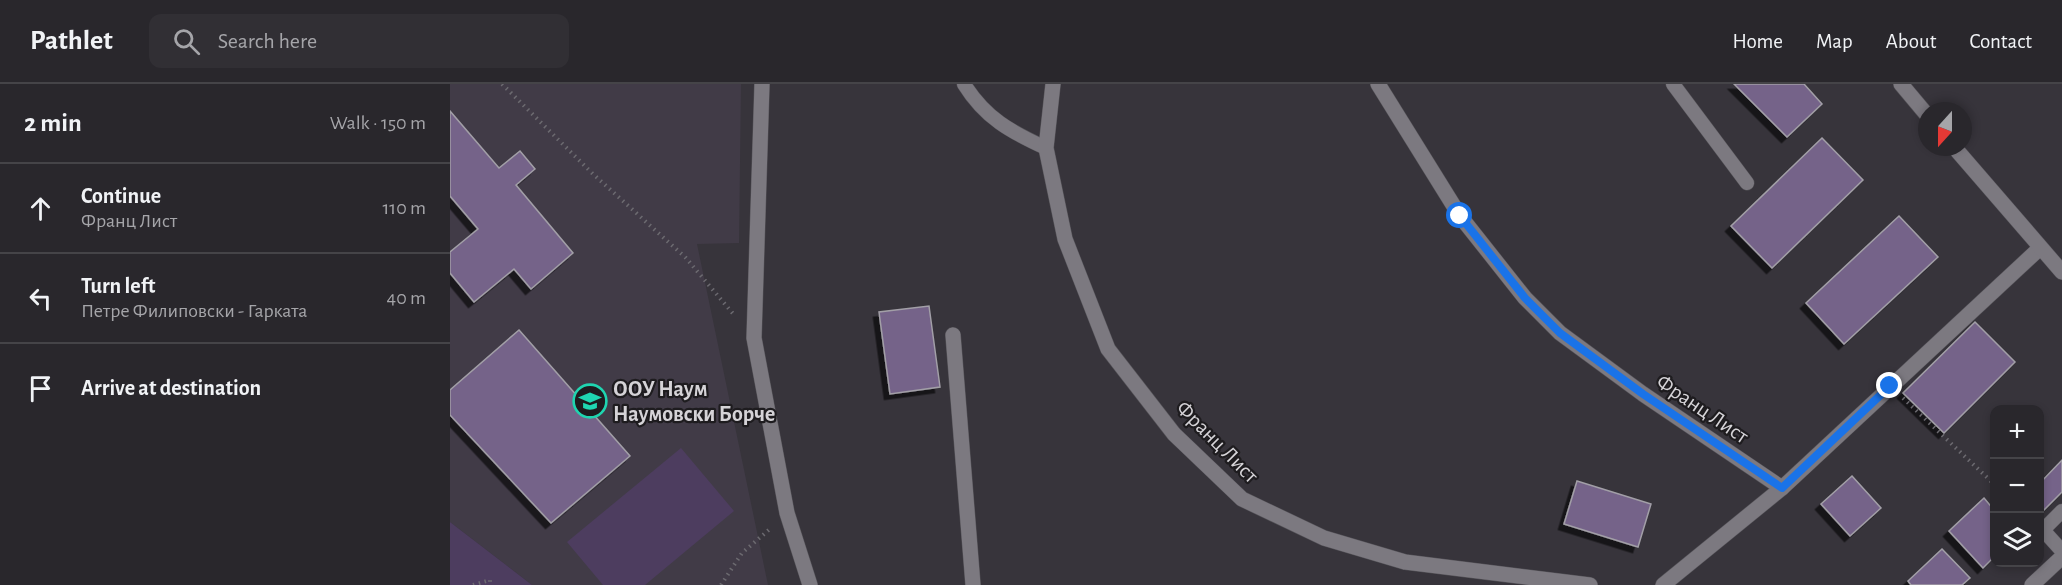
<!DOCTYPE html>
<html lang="en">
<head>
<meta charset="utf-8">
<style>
	:root { --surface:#29272c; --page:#312f34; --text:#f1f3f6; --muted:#a5a5a9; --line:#454448 }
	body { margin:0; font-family:"Alegreya Sans",sans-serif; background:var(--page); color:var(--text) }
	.controls { position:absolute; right:18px; bottom:18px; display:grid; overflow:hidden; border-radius:12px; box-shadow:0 3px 9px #0003 }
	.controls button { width:54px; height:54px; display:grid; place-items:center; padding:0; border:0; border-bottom:2px solid var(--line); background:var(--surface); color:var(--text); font:30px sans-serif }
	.compass { position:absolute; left:1468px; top:18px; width:54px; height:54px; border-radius:50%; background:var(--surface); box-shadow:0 3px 9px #0003; rotate:201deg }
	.stop { position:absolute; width:18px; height:18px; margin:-14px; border:4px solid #1a73e8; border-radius:50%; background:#fff }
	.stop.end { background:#1a73e8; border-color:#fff; box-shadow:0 2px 6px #0008 }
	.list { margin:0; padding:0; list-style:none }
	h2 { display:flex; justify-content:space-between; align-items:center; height:78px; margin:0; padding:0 24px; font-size:26px }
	h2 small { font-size:20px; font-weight:400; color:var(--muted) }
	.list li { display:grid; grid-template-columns:39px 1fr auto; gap:18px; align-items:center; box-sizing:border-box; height:90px; padding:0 24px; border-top:2px solid var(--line) }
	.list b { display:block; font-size:22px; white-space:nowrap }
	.list p { margin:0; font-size:20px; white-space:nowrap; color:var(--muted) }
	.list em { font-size:20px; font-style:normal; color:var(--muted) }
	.icon { flex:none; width:33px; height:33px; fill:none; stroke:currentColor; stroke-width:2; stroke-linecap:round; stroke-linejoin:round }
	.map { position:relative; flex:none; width:1612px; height:501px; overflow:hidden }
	header { display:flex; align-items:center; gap:36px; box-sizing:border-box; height:84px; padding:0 30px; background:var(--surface); border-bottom:2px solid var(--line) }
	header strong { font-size:28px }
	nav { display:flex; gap:33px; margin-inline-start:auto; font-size:21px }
	.search { width:420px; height:54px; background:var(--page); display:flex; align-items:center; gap:15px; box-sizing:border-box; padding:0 21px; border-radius:12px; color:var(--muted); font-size:22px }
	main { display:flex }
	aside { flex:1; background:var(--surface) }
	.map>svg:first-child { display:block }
</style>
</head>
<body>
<header>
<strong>Pathlet</strong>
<div class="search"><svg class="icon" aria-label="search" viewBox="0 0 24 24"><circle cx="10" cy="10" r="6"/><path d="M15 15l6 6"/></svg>Search here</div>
<nav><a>Home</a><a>Map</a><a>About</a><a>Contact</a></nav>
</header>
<main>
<aside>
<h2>2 min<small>Walk · 150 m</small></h2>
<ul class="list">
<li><svg class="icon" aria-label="ahead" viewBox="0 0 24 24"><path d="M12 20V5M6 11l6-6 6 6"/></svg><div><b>Continue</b><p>Франц Лист</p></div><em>110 m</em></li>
<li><svg class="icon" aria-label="left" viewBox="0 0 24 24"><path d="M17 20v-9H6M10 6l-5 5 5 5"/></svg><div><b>Turn left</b><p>Петре Филиповски - Гарката</p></div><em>40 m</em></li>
<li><svg class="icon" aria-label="arrive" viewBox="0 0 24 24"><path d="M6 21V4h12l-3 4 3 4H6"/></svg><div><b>Arrive at destination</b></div></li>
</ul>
</aside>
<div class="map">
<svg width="1612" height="501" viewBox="0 0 1612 501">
	<defs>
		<filter id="shadow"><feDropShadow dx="-5.5" dy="5.5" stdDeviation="0" flood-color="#0009"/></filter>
	</defs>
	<rect width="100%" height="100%" fill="#37343b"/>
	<path fill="#413b47" d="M0,0h291l-2,159 -42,1 71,341h-236l-82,-63z"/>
	<g fill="#4d3d5f">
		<path d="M231,364l53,63 -89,74h-42l-36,-43z"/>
		<path d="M0,438l82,63h-82z"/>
	</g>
	<g fill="#756389" stroke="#a29fa7" stroke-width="1.5" filter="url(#shadow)">
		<path d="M1284,0h70l18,20 -35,33z"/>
		<path d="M0,27l49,57 21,-17 15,18 -19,16 57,68 -42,36 -17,-20 -40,33 -24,-29v-21l28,-23 -28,-33z"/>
		<path d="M1372,54l41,42 -91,88 -41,-42z"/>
		<path d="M1449,132l39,41 -94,87 -38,-41z"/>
		<path d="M479,222l11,81 -50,7 -11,-82z"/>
		<path d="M1525,238l40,40 -71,71 -41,-40z"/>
		<path d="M69,246l111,126 -79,67 -101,-108v-25z"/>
		<path d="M1612,376v32l-22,22v-31z"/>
		<path d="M1402,392l29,32 -31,28 -29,-32z"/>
		<path d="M1127,397l74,23 -13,43 -74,-23z"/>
		<path d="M1534,414l10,12v47l-11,11 -34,-37z"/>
		<path d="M1492,465l28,29 -8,7h-51l-3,-4z"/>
	</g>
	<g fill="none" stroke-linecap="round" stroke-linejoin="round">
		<g stroke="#555358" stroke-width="15">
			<g id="service">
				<path d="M514,0c21,34 47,48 82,64"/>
				<path d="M1223,0l74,99"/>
				<path d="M1612,427l-19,19 19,21"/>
			</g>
		</g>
		<g stroke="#555358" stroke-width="16">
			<g id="minor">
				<path d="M312,0l-8,254 33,175 23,72"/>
				<path d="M603,0l-7,64 19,91 43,110 66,85 68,65 82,39 81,24 185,23"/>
				<path d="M928,0l82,132 65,82 35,35 83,61 139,94"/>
				<path d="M503,251l20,250"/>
				<path d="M1213,501l119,-97 258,-240"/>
				<path d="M1582,501l30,-28"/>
			</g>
		</g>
		<g stroke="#555358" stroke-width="16">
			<g id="secondary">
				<path d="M1451,0l26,31"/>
				<path d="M1504,63l108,125"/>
			</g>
		</g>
		<g stroke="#6c6a70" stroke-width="4" stroke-dasharray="1.5 4.5" stroke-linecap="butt">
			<path d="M52,0l90,89 94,85 49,58"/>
			<path d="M1453,314l91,86"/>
			<path d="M23,501l17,-5v5"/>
			<path d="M271,501l21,-32 29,-25"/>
		</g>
		<use href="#service" stroke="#7c7980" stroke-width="14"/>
		<use href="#minor" stroke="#7c7980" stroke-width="15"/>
		<use href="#secondary" stroke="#7c7980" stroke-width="15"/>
	</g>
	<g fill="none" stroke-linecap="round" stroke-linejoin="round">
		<path stroke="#1a73e8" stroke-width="8" d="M1010,132l65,82 35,35 83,61 139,94 108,-102"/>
	</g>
	<defs>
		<g id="school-ring" transform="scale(1.725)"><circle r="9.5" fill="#1e1c1f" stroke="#1fd5b0" stroke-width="1.5"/><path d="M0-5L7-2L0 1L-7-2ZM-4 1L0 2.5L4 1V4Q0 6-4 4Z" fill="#1fd5b0"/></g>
	</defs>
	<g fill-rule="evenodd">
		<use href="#school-ring" x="140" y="317"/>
	</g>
	<g text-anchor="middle" stroke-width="4.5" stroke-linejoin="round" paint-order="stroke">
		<g font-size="22" font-weight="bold" fill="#d5d3d7" stroke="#1e1c1f" text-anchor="start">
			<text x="163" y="312">ООУ Наум<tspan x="163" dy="25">Наумовски Борче</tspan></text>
		</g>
		<g font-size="22" fill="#d5d3d7" stroke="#1e1c1f">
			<text transform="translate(1253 324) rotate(34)" y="8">Франц Лист</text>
			<text transform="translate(768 357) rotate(45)" y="8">Франц Лист</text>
		</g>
	</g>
</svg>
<div class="controls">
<button>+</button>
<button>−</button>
<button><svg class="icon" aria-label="layers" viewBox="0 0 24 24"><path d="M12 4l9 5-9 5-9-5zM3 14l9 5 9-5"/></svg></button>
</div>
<svg class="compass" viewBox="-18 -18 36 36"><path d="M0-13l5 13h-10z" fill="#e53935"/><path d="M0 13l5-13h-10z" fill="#a5a5a9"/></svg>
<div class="stop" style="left:1010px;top:132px"></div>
<div class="stop end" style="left:1440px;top:302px"></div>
</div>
</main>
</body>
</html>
